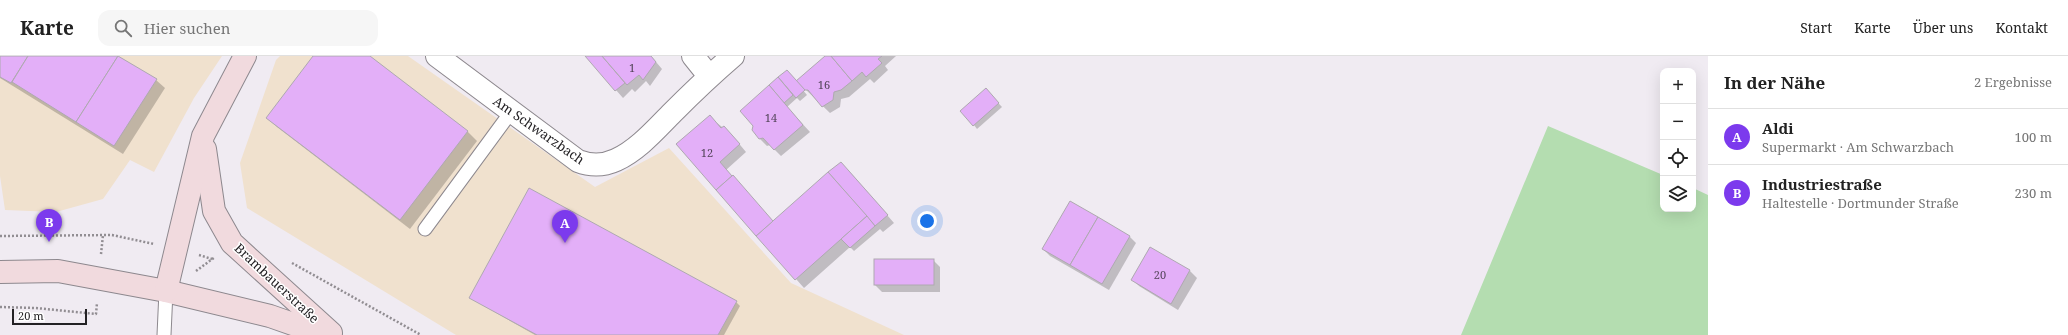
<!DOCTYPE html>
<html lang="de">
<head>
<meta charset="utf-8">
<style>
	:root { --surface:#fff; --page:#f6f6f6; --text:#222; --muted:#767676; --line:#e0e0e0; --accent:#7c3aed }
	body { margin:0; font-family:"Noto Serif",serif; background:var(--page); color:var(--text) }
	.controls { position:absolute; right:12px; top:12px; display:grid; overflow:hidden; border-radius:8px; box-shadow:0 4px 16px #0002 }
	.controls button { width:36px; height:36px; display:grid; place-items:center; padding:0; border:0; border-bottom:1px solid var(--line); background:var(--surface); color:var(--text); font:20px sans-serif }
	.scale { position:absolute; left:12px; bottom:10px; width:75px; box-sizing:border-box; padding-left:4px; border:2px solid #232124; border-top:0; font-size:11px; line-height:14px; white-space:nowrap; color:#232124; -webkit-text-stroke:3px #fff; paint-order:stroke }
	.you { position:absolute; left:927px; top:165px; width:14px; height:14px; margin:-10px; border:3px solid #fff; border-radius:50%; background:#1a73e8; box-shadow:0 0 0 6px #1a73e833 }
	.badge { display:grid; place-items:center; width:26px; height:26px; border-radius:50%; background:var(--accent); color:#fff; font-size:13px; font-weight:700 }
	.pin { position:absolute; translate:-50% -33px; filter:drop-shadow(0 1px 2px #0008) }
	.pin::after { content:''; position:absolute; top:21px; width:14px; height:12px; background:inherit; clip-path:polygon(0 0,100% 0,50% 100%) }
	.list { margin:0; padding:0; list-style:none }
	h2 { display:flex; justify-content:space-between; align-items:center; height:52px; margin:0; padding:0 16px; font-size:17px }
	h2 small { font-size:13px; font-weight:400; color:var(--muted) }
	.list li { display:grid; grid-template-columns:26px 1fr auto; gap:12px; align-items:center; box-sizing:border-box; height:56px; padding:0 16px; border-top:1px solid var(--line) }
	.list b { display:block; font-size:15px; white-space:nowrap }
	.list p { margin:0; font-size:13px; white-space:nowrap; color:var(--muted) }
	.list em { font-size:13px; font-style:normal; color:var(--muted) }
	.icon { flex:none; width:22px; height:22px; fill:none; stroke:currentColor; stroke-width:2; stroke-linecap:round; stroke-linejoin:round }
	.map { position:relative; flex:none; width:1708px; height:279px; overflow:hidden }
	header { display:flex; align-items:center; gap:24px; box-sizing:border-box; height:56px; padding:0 20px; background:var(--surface); border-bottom:1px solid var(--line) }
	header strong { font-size:19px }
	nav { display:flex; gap:22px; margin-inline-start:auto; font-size:14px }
	.search { width:280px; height:36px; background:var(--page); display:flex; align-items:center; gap:10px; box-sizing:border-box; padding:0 14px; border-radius:12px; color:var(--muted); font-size:15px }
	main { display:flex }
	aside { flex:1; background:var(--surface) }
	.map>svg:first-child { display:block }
</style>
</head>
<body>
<header>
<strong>Karte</strong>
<div class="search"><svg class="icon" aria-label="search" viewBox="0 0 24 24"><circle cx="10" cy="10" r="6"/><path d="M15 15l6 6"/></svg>Hier suchen</div>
<nav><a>Start</a><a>Karte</a><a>Über uns</a><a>Kontakt</a></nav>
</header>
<main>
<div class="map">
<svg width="1708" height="279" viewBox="0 0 1708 279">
	<rect width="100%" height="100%" fill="#f0ebf2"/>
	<g fill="#f0e1ce">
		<path d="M0,0h222l-28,42 -40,74 -24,-12 -27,39 -47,13 -51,-2 -5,-34z"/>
		<path d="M280,0h128l187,131 74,-39 122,135 113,52h-448l-209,-127 -7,-45 36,-103z"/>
	</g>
	<path fill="#b4ddb0" d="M1548,70l115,49v34h30v-21l15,7v140h-247z"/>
	<g fill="#0003">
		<path d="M0,0h118l38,24 9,8 -42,66 -123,-76z"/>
		<path d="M314,0h54l99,75 10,10 -67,88 -133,-102 -10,-9z"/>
		<path d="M586,0h65l11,13 -12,17 -4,-5 -11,11 -3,-3 -9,9z"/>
		<path d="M827,0h69l-11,10 3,4 -14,13 -4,-4 -21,18 -8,2 -1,8 -10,6 -26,-25 -2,1 5,6 -7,6 -3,-3 -10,9 23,25 -29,24 -11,-11 -3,1 -7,-7 -6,-13 -13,-15 46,-40 10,11z"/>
		<path d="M989,37l13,14 -25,22 -3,-4z"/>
		<path d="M717,67l14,11 15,18 -20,18 47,52 75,-52 46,53 -11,9 -3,-3 -26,22 -4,-4 -46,41 -127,-144z"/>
		<path d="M1129,180l7,7 -27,47 -59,-34 -7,-7z"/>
		<path d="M1150,192l40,23 7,7 -19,32 -39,-24 -7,-7z"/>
		<path d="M933,204l7,7v25h-58l-7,-7z"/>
		<path d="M470,242l266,4 4,4 -16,29h-189z"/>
	</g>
	<g fill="#e3aff8" stroke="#aea9b0">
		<path d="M0,0h28l-17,27 -11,-6z"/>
		<path d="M28,0h90l-42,66 -64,-40z"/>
		<path d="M118,0l39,23 -43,67 -38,-24z"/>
		<path d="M313,0h57l98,75 -68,89 -134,-102z"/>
		<path d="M585,0h17l23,27 -10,8z"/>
		<path d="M602,0h49l5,6 -13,18 -4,-5 -12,10z"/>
		<path d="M825,0h6l21,25 -11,9 -7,2 -1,8 -11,7 -14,-17h-4l-8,-9z"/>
		<path d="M831,0h51l-4,3 4,4 -16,14 -4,-5 -10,9z"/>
		<path d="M787,14l18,20 -9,8 -18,-21z"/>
		<path d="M778,21l15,18 -9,8 -15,-18z"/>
		<path d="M769,29l34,40 -29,25 -11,-12 -4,1 -7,-9 1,-4 -13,-15z"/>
		<path d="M986,32l13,15 -26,23 -13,-15z"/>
		<path d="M710,59l11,13 3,-2 16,18 -20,18 12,14 -16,14 -40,-46z"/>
		<path d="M841,106l47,53 -13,11 -47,-54z"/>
		<path d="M828,116l39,44 -72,64 -39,-44z"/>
		<path d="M733,119l40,46 -17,15 -40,-46z"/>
		<path d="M529,132l208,113 -19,34h-181l-68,-37z"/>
		<path d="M1070,145l28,16 -28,48 -28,-16z"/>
		<path d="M867,160l8,10 -25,22 -9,-9z"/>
		<path d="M1098,161l32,19 -28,48 -32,-19z"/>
		<path d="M1150,191l40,23 -19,34 -40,-24z"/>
		<rect x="874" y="203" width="60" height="26"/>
	</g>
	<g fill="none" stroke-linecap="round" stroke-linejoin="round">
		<g stroke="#8d888e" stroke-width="15">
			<g id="service">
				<path d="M425,173l86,-117"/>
				<path d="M164,279l2,-44"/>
			</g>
		</g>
		<g stroke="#8d888e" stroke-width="24">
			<g id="minor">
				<path d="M437,0l141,105c13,5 25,5 38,-1 22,-10 40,-31 56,-47 20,-20 40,-39 61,-57"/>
				<path d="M693,0l16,20"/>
			</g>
		</g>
		<g stroke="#8d888e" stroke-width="24">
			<g id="secondary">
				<path d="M205,93l9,62 18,32 99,90"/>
				<path d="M0,216l58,-1 108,20 104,25 54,19"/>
				<path d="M166,235l37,-155 42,-80"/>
			</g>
		</g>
		<g stroke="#918d92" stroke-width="2.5" stroke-dasharray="2 2" stroke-linecap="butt">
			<path d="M0,180l112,-1 42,9"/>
			<path d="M101,198l2,-19"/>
			<path d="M199,199l13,4"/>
			<path d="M292,207l129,72"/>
			<path d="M196,215l19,-14"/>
			<path d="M0,251l36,1 60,6 1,-11"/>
		</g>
		<use href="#service" stroke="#fff" stroke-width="13"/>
		<use href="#minor" stroke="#fff" stroke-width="22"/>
		<use href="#secondary" stroke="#f1dade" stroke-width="22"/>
	</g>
	<g text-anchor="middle" stroke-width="3" stroke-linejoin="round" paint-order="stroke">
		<g font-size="11" fill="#534459">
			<text x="632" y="16">1</text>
			<text x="824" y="33">16</text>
			<text x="771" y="66">14</text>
			<text x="707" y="101">12</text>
			<text x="1160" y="223">20</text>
		</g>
		<g font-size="13" fill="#232124" stroke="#fff">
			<text transform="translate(539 74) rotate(35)" y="5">Am Schwarzbach</text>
			<text transform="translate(277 227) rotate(43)" y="5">Brambauerstraße</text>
		</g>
	</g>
</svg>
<div class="controls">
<button>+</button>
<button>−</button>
<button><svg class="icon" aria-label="locate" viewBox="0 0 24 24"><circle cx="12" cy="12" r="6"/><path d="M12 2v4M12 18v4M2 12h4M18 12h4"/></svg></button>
<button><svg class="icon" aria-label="layers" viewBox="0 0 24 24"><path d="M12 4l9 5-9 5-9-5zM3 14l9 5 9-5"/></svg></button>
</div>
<div class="scale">20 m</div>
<div class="you"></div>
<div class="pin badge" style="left:565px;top:187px">A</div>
<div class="pin badge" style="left:49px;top:186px">B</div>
</div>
<aside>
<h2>In der Nähe<small>2 Ergebnisse</small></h2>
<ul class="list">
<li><span class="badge">A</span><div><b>Aldi</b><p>Supermarkt · Am Schwarzbach</p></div><em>100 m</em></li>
<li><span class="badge">B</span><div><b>Industriestraße</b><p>Haltestelle · Dortmunder Straße</p></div><em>230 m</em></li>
</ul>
</aside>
</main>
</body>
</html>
